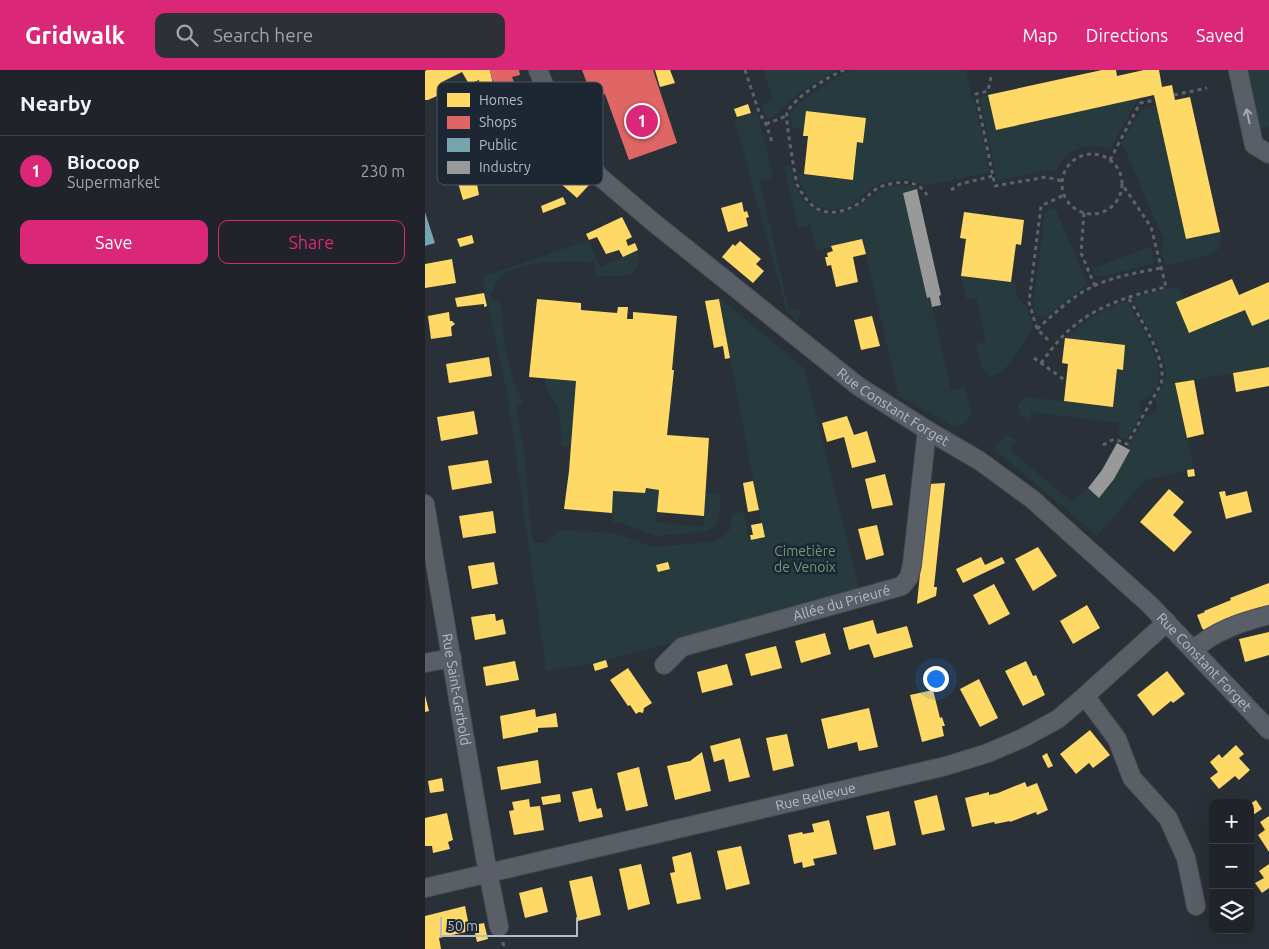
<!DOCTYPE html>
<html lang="en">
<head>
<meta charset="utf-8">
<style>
	:root { --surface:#20242a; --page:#2d3036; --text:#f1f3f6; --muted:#a2a4a8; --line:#3d4147; --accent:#db2777 }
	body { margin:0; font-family:Ubuntu,sans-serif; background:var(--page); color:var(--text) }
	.controls { position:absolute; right:15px; bottom:15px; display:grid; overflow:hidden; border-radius:10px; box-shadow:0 5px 20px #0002 }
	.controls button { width:45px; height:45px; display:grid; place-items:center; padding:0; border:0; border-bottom:1px solid var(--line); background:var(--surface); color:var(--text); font:25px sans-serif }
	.scale { position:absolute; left:15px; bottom:12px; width:138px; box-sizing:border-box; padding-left:5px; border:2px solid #b4bcc9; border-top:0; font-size:14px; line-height:18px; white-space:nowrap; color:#b4bcc9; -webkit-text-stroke:4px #1d2633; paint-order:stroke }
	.you { position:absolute; left:510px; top:608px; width:18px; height:18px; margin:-12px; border:4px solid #fff; border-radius:50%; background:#1a73e8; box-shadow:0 0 0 8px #1a73e833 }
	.badge { display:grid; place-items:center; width:32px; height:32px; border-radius:50%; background:var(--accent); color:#fff; font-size:16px; font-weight:700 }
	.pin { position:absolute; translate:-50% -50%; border:2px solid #fff; box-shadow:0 1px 5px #0006 }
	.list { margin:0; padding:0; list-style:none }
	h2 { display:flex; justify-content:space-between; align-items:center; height:65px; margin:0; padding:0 20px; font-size:21px }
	h2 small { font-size:16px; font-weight:400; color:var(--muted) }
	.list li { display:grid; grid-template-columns:32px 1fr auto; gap:15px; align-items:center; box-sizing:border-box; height:70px; padding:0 20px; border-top:1px solid var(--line) }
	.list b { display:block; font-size:19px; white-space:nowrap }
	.list p { margin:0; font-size:16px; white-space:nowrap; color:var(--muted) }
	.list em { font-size:16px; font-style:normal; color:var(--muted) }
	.actions { display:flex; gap:10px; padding:15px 20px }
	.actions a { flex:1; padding:11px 0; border:1px solid var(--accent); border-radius:10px; text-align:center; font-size:18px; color:var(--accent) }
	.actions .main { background:var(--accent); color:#fff }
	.icon { flex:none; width:28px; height:28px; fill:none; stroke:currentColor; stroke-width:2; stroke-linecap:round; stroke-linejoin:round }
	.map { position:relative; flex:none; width:844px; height:879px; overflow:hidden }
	header { display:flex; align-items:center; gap:30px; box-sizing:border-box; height:70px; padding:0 25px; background:var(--accent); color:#fff }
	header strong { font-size:24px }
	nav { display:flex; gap:28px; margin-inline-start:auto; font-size:18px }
	.search { width:350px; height:45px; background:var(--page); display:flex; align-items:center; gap:12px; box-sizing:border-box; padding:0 18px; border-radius:10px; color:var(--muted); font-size:19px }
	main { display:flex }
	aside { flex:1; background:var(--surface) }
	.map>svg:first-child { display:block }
</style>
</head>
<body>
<header>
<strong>Gridwalk</strong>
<div class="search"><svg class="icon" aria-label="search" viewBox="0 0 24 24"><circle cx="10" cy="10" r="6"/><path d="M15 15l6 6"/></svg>Search here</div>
<nav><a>Map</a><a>Directions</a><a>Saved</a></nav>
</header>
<main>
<aside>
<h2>Nearby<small></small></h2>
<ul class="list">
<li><span class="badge">1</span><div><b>Biocoop</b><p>Supermarket</p></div><em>230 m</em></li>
</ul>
<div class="actions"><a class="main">Save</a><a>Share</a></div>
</aside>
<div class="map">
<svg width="844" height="879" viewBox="0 0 844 879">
	<rect width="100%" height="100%" fill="#2a3038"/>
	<g fill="#273a3e">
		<path d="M339,0h73c-14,9 -30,17 -43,27 -12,9 -12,17 -27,22l-6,-14 12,-5z"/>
		<path d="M426,0h115l6,28h2l16,74 -65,14c-15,-9 -29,-7 -45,-2 -10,3 -16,13 -25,18 -28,17 -51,2 -57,-28l55,6 4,-38 6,1 3,-25 -60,-7 -2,18 -12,-1c0,-3 -3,-9 -2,-12 1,-12 49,-41 61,-46z"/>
		<path d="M821,0h23v57l-14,2z"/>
		<path d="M563,25l150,3 -28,52c-21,-10 -47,0 -54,22l-8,-2 -51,11 -17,-84z"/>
		<path d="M731,35l30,134 34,-7 2,7 -4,11 -9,5 -40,10 -4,-1 -4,-12 3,-12 -42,-97 19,-34z"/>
		<path d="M331,42l7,22 10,44 -13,3 29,130 11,-2 1,5 -4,7 -10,-9 -39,-142 1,-1 -15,-49z"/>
		<path d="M365,95c2,7 3,16 6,23 11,25 37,33 61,19 8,-4 14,-12 22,-16 10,-5 29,-9 38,-3v1l-14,4 24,105 3,-1 21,93 14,-3c4,20 15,34 -11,40l-55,-31 -37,-157 -46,12 -6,-26 -12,3 -14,-62z"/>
		<path d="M626,138l5,2 31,73c-2,5 -33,27 -41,34l-9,-1 -4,-10 12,-94z"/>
		<path d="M164,170l11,27 38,-17c4,33 -18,25 -43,26v-14c-27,0 -81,-4 -99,20 -2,4 -4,11 -6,15l12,6c0,33 6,70 21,100l-7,4 9,53 6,71 2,10 3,2h11l12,-13 55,3 39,14 58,-5 12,-5 7,-8 2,-15 12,-2 5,29 15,-4 -45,-238h2l83,69 56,223 -267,73 -47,6 -39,-278 -25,-115z"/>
		<path d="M724,177l3,2 3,13 -2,1 -47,13h-11l-1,-8z"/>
		<path d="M536,206l55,7c-2,14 1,13 9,22 5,5 6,17 8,24 -8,9 -37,69 -51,38 -3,-7 -4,-15 -6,-23l10,-2 -10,-44 -10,1z"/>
		<path d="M753,216l6,12 -8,4 13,31 56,-23 7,16 17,-7v48l-94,16 19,86 -49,11 -48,56 -93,-79 -11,-6c7,-11 11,-21 24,-10l-7,9 62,52 16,-14 11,10 15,-19 16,-29 -3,-2 19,-32h5l6,-7v-6l-3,-4c4,-6 9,-12 11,-20 4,-21 -22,-59 -31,-78l3,-4z"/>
		<path d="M698,232l5,1c12,23 46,69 23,93 -3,2 -7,2 -10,4l-2,5 3,8 -16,27 -8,-4 1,-13 -88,-11 -1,9c-9,-2 -12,-8 -12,-17l7,-7 88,10 4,-38 6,1 2,-25 -60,-7c18,-15 36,-28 58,-36z"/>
		<path d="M120,308l31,3 -5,66 -9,-1c-1,-13 -1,-27 -5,-40 -4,-10 -13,-16 -12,-28z"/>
		<path d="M221,418l13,2 -3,32 47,5 3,-34 14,1c1,14 1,29 -12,37l-53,5 -34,-13 -10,-1 2,-31 32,2z"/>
	</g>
	<g fill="#ffd966">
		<path d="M2,0h63l3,15 -8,2 7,37h-3l-5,-21 -7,2 -3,-12 7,-2 -2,-11 -10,4 -7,-12 -22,11 8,19 1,10h-3l3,11 -4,1 -8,-28 -9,4h-3v-29z"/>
		<path d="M230,0h15l5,13 -15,4z"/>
		<path d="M677,0h14l1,6 27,-6h15l3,17 10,-2 3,15 15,-3 30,135 -34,7 -32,-144 -158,35 -8,-35z"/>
		<path d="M323,34l3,9 -14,4 -3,-8z"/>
		<path d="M381,41l60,7 -3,25 -6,-1 -4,38 -49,-6 4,-38h-5z"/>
		<path d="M21,59l3,13h-3l3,10 -7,2 -5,-23z"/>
		<path d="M100,70l3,10 6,1 4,-2 -1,-6 8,-2 2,6 3,-1 39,39 -12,13 -17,-15 -2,1 -5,-4 2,-2 -5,-5 -10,3v-3l-22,7 -9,-33z"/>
		<path d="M69,74l8,33 -25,7 2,11 -16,5 -9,-31 12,-3 1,3h3l18,-6 -4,-17z"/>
		<path d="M138,127l3,7 -23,9 -2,-7z"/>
		<path d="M317,132l2,10 3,-1 2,6 -3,1 2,8 -20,6 -7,-24z"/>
		<path d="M539,142l60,8 -3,25 -5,-1 -5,38 -50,-6 5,-37 -6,-1z"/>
		<path d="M197,147l10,20 -6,3 2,6 7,-3 3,7 -15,7 -4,-7 -13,4 -9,-17 -8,3 -3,-6z"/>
		<path d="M47,165l2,8 -14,4 -3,-8z"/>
		<path d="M437,169l4,15 -13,3 5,25 -22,5 -5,-22 -4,1 -2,-9h3l-1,-4 6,-2 -2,-5z"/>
		<path d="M315,171l21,18 -5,5 8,7 -11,12 -31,-26 11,-13 2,2z"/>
		<path d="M27,189l4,24 -31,5v-24z"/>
		<path d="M807,209l7,16 30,-13v37l-17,7 -7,-16 -56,23 -13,-31z"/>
		<path d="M59,223l3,13 -3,1v-3l-27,3 -2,-9z"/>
		<path d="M112,229l44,4v7l36,3 1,-6h10l-1,12h6v-7l44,4 -5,54h2l-7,65 42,3 -5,78 -47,-4 2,-22 -13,-2 -1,5 -32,-2 -1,22 -48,-4 5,-38 7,-90 -47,-4z"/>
		<path d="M294,229l11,59 -5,1 -2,-13 -9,2 -9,-47z"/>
		<path d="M24,242l1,9h2l3,3 -4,3 1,9 -21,3 -3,-23z"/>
		<path d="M447,246l8,30 -19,4 -7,-30z"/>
		<path d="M640,268l60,7 -2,25 -6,-1 -4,38 -49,-6 4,-37 -6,-1z"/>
		<path d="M64,287l3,19 -43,7 -3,-19z"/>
		<path d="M844,297v19l-33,6 -3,-19z"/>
		<path d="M769,310l10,54 -17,4 -12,-55z"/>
		<path d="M49,341l4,23 -37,7 -4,-24z"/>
		<path d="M422,346l7,19 13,-4 9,31 -24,6 -8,-31 -17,5 -5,-19z"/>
		<path d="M63,390l4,23 -40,7 -4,-24z"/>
		<path d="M769,399l1,7 -7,1 -1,-7z"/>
		<path d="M460,404l8,31 -21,4 -7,-30z"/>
		<path d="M328,411l6,29 -11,2 -5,-29z"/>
		<path d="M520,413l-11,104h3l-1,9 -19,8 12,-120z"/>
		<path d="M744,419l15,13 -11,13 19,17 -18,20 -34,-30z"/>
		<path d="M800,421l1,5 21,-5 5,21 -26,7 -7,-27z"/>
		<path d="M68,441l3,22 -33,5 -4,-22z"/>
		<path d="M337,453l3,14 -14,3 -1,-5h3l-2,-10z"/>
		<path d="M452,455l7,30 -18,5 -8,-31z"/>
		<path d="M613,477l19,29 -24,15 -18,-32z"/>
		<path d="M556,487l4,8 17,-8 3,6 -42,20 -7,-14z"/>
		<path d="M69,492l4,22 -26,5 -4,-23z"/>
		<path d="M243,492l2,7 -12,3 -2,-7z"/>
		<path d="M844,513v25l-64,23 -3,-3 -5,-13 8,-3 -1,-1 27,-11 -1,-2z"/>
		<path d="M569,514l16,30 -21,11 -16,-30z"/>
		<path d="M662,535l13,23 -27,16 -13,-23z"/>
		<path d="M66,544h4l1,7 7,-2 3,15 -31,6 -4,-23z"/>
		<path d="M448,550l4,14 30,-8 6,21 -39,11 -5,-14 -20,6 -6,-22z"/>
		<path d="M844,562v23l-24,7 -6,-23z"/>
		<path d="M400,563l6,21 -30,9 -6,-22z"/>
		<path d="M351,576l6,22 -31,8 -6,-22z"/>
		<path d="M181,590l2,7 -13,4 -2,-7z"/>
		<path d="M90,591l4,19 -33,6 -3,-19z"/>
		<path d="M601,591l7,15 3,-1 9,20 -22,11 -18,-35z"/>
		<path d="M302,594l6,21 -31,8 -5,-21z"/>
		<path d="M203,598l24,35 -8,5 -1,5 -4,-1 -3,2 -6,-9 -2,1 -18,-26z"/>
		<path d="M742,601l18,23 -12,9 -2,-2 -18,15 -16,-21z"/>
		<path d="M554,609l19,39 -18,9 -20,-38z"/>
		<path d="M508,620l7,28 2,-1 3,9h-3l2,10 -22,6 -12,-47z"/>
		<path d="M0,625l4,16 -4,1z"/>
		<path d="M444,638l9,39 -19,4 -2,-9 -29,7 -7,-30z"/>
		<path d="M110,639l1,8 20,-4 2,14 -20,1v4l-35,7 -3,-23z"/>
		<path d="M665,660l20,25 -17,13 -4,-5 -13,11 -16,-20z"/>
		<path d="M362,664l7,32 -21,5 -7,-33z"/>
		<path d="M315,668l10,39 -21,5 -5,-23 -10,3 -4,-16z"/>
		<path d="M811,675l8,9 -5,4 11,12 -11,10 -4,-4 -16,13 -9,-11 8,-6 -8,-10 9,-8 3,4z"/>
		<path d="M277,682l9,39 -36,9 -8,-34 23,-5z"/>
		<path d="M622,683l6,13 -5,2 -6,-12z"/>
		<path d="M113,690l3,23 -40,7 -4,-23z"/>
		<path d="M214,697l9,39 -22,5 -9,-38z"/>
		<path d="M17,708l2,13 -14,2 -2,-12z"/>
		<path d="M600,712l2,5 10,-4 11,27 -11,5 -1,-3 -26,10v-1l-15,3 -1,-2 -22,5 -7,-29 24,-6v3l9,-2z"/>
		<path d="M167,718l5,21 4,-1 2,9 -24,5 -7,-30z"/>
		<path d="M135,724l1,8 -18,3 -2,-8z"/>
		<path d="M512,725l8,35 -23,5 -8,-34z"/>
		<path d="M104,729l1,8 10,-1 4,24 -30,5 -5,-24 5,-1 -2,-8z"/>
		<path d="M831,730l6,9 -12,8v-13z"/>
		<path d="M464,741l7,34 -22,5 -8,-34z"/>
		<path d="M22,743l6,27 -5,2 2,7 -17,4 -1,-7h-7v-28z"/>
		<path d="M844,746v36l-11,-17 7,-5 -5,-8z"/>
		<path d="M404,750l8,34 -24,5 2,6 -12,3 -1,-6 -8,2 -6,-29 14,-3 1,2 11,-2 -2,-8z"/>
		<path d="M316,776l9,38 -24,6 -9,-39z"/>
		<path d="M266,782l10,47 -24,5 -7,-31 5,-1 -3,-15z"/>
		<path d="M216,794l9,40 -22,6 -9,-41z"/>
		<path d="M844,794v24l-7,5 -7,-10 9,-5 -5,-7z"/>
		<path d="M167,806l9,39 -23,6 -9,-40z"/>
		<path d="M117,817l6,25 -23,6 -6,-25z"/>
		<path d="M40,836l5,25 -31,7 2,11h-16v-33z"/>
		<path d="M59,853l4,16 -11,3 -4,-17z"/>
	</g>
	<g fill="#e06666">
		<path d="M65,0h29l1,5 -8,2 2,5 -6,2 5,16 1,3 13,-4 7,24 -19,5 -6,-27 -11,3z"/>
		<path d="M157,0h71l24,73 -48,17 -24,-66 -12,5z"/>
	</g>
	<path fill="#76a5af" d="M0,142l10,31 -10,3z"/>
	<g fill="#999">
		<path d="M492,119l24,106 -2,1 2,9 -9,2 -2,-10 -3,1 -24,-105z"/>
		<path d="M692,373l13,7 -16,29 -15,19 -11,-10 14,-18z"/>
	</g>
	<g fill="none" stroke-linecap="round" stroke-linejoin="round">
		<g stroke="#484c53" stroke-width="20">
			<g id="minor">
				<path id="s1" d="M113,0l21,51 19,32 22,24 53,45 205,164 69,44 53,31 52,38 117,105 120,126"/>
				<path d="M813,0l16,75 15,9"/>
				<path id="s2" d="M0,434l60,353 14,70"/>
				<path d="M768,580c22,-19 48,-28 76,-35"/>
				<path d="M0,593l27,-5"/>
				<path id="s3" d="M239,595l18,-18 220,-61 7,-9 3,-12 15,-135"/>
				<path d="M660,626l32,43 15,39 36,40 18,40 10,48"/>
				<path id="s4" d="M0,818l521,-122 42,-13 35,-15 35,-19 27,-23 82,-74"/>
			</g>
		</g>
		<g stroke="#5d636a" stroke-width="3" stroke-dasharray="4 4" stroke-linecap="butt">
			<path d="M320,0l14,42 7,12 6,18"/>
			<path d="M419,0c-15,6 -51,28 -57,43 -2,5 8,63 10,71 4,9 11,19 19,24 14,9 34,2 46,-7 6,-5 11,-11 18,-14 17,-6 37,-9 47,8"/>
			<path d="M566,7l-3,14 -12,3 19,92 51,-9 16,4"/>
			<path d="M749,25l33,-7"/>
			<path d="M341,54l20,-8"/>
			<circle cx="667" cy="114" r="30"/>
			<path d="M685,90l30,-57 15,-3"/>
			<path d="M526,120l9,-6 33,-8"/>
			<path d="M659,143l-3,40 14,33"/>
			<path d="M612,259c16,-14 31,-29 49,-39 23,-13 50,-17 75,-22"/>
			<path d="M623,270l-11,-11 -8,-27 12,-96 23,-11"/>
			<path d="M609,288l32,23"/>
			<path d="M616,293c7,-9 14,-19 22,-27 28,-29 65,-40 103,-49l-15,-60 -29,-43"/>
			<path d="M678,375l11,-6 13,5 34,-60c7,-24 -21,-65 -33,-87"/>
			<path d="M78,872l1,7"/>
		</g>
		<use href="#minor" stroke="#5a5e66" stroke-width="18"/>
	</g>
	<defs><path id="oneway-shaft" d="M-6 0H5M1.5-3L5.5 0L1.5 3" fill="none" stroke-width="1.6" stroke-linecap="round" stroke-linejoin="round" transform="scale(1.25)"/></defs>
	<use stroke="#a2a9b5" href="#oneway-shaft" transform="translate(823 46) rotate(-102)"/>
	<g text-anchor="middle" stroke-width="5" stroke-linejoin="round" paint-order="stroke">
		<g font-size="14" fill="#b4bcc9" stroke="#1d2633">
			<text dy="5" stroke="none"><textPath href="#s1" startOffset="498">Rue Constant Forget</textPath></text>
			<text dy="5" stroke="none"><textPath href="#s3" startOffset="191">Allée du Prieuré</textPath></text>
			<text dy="5" stroke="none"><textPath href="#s1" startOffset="902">Rue Constant Forget</textPath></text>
			<text dy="5" stroke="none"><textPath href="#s2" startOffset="188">Rue Saint-Gerbold</textPath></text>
			<text dy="5" stroke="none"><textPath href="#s4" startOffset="401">Rue Bellevue</textPath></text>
		</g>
		<g font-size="14" fill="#6b9a76" stroke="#1d2633">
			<text x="380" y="486">Cimetière<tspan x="380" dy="16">de Venoix</tspan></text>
		</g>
	</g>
	<rect x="12" y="12" width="166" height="103" rx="8" fill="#1d2633" stroke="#4a5360" stroke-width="1"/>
	<rect x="22" y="23" width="23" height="14" fill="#ffd966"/>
	<rect x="22" y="46" width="23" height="13" fill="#e06666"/>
	<rect x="22" y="68" width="23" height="14" fill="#76a5af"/>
	<rect x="22" y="91" width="23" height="13" fill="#999"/>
	<g font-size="14" fill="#b4bcc9">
		<text x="54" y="35">Homes</text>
		<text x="54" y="57">Shops</text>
		<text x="54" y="80">Public</text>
		<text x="54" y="102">Industry</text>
	</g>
</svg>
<div class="controls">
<button>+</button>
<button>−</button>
<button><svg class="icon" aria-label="layers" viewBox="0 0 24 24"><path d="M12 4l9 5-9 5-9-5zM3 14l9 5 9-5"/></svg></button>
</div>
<div class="scale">50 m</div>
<div class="you"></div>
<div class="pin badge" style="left:217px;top:51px">1</div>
</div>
</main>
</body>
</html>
